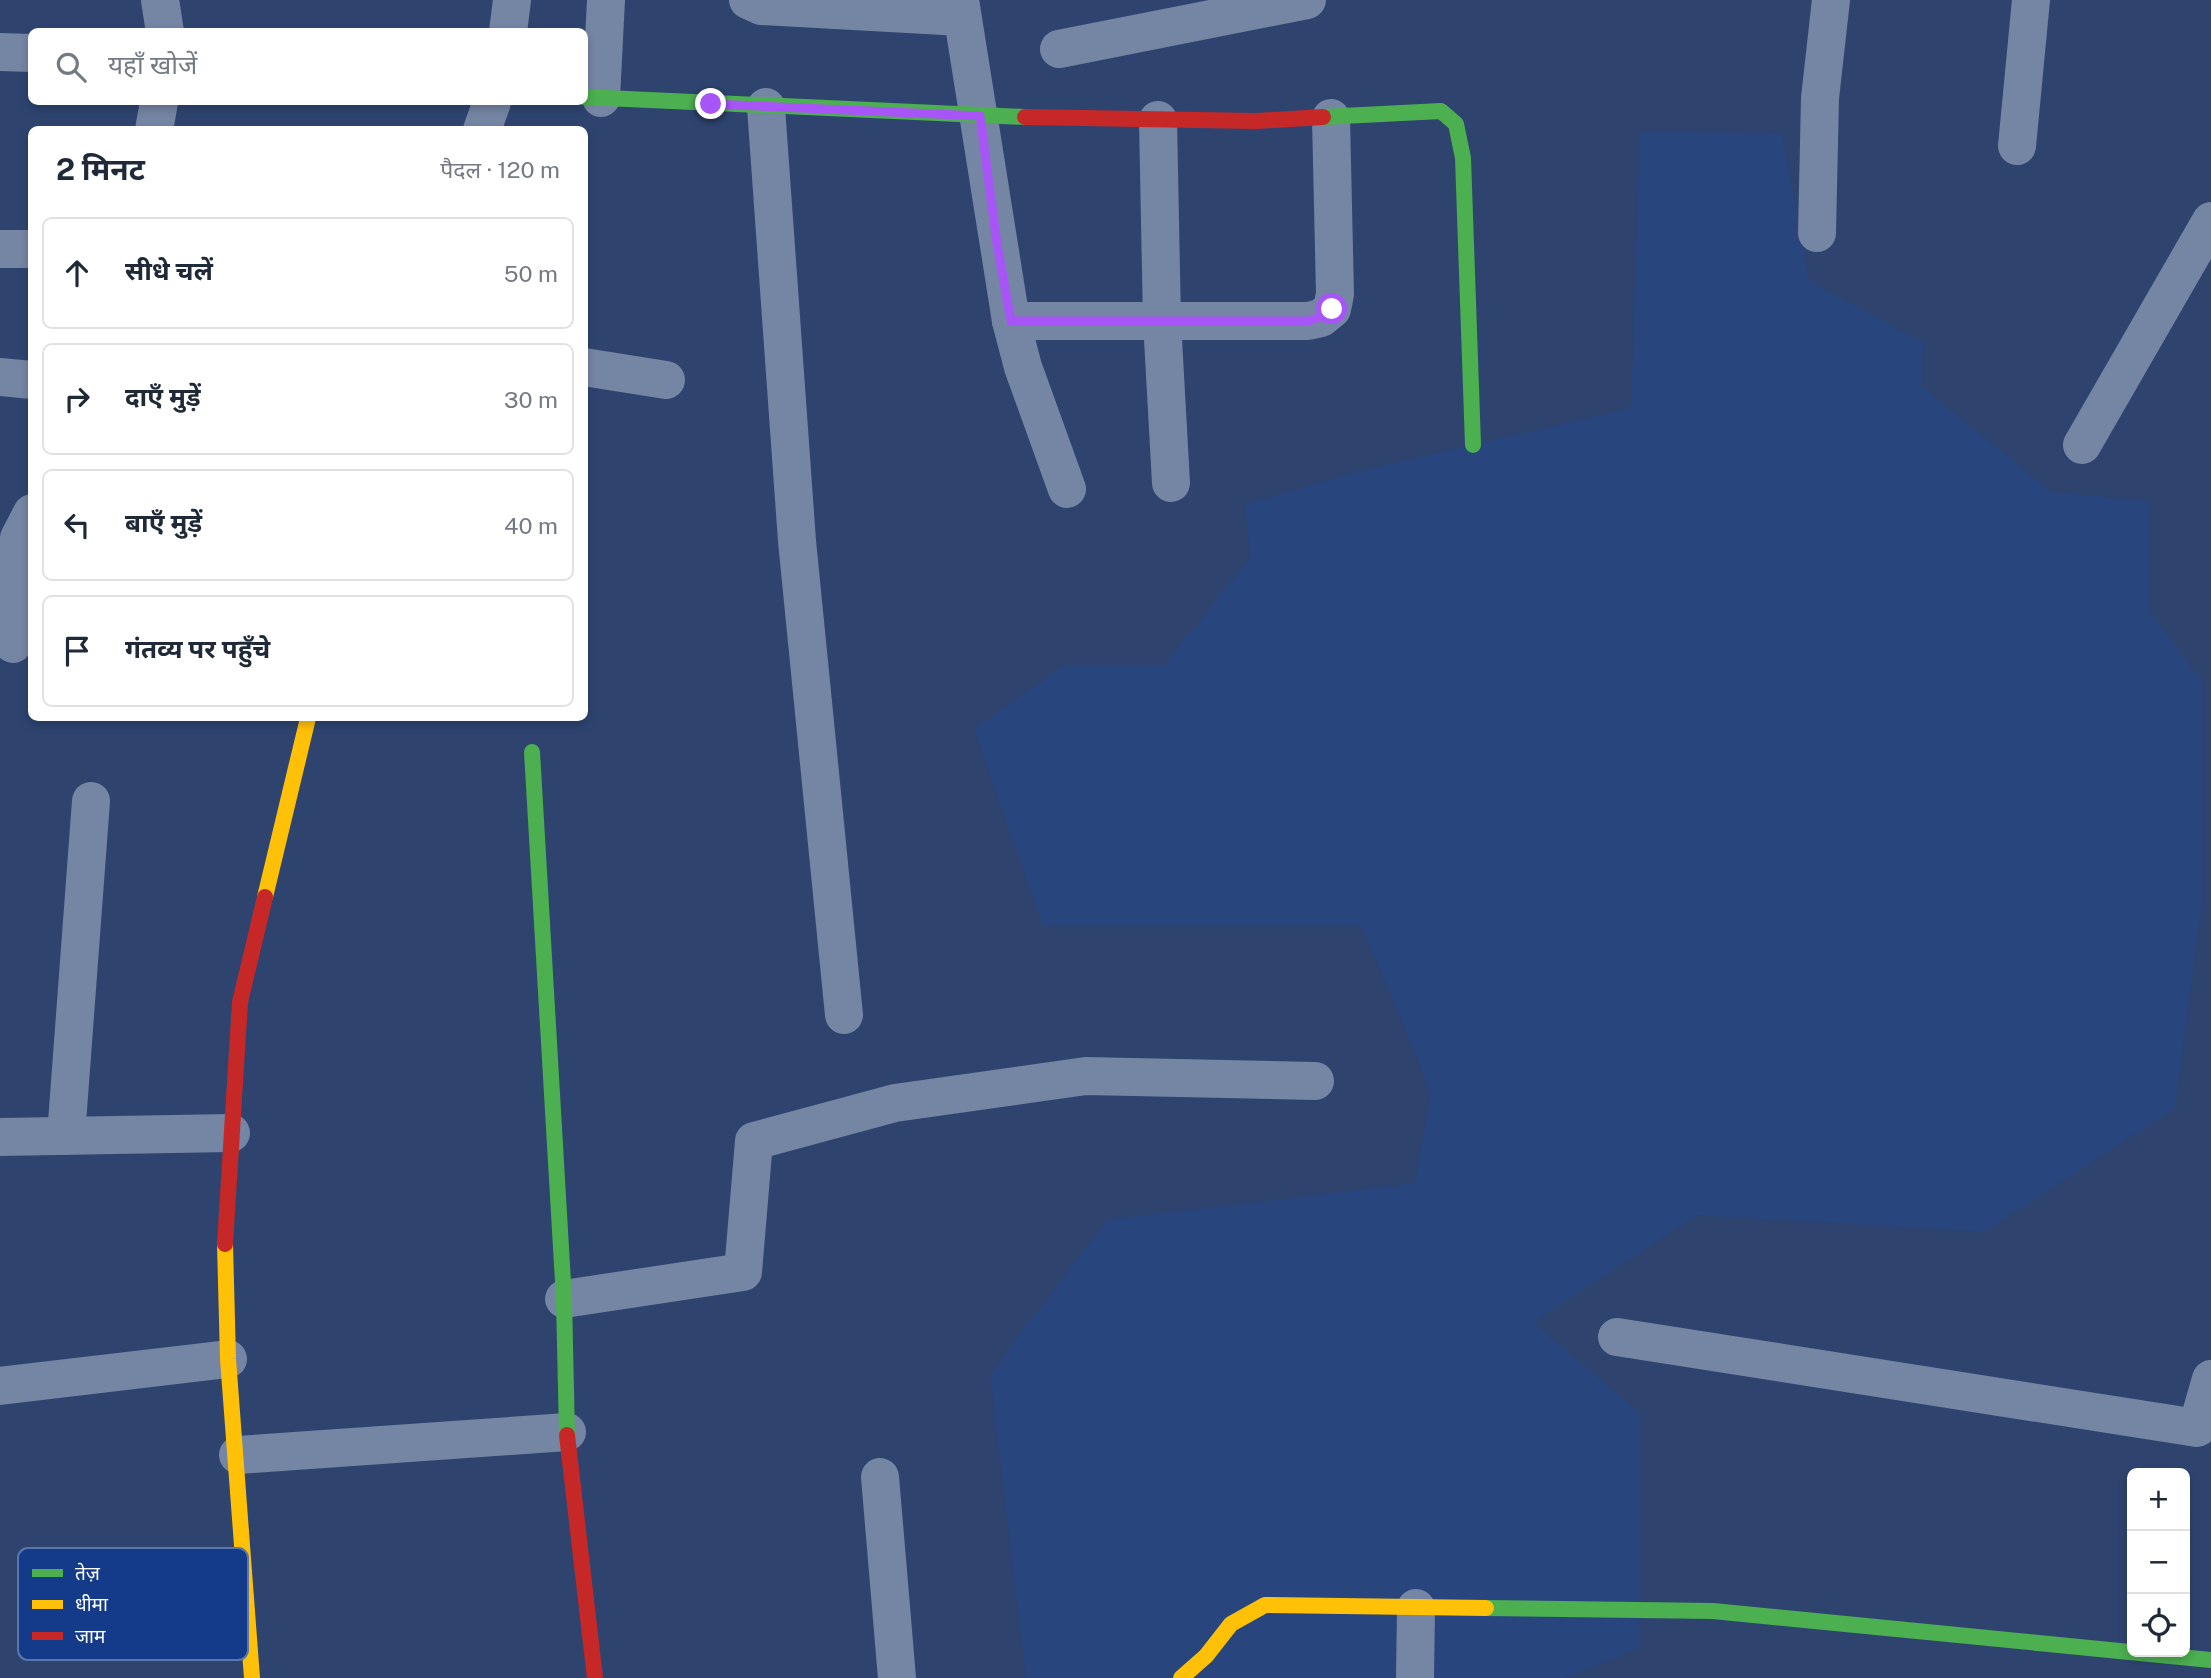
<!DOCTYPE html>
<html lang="hi">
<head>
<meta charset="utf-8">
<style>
	:root { --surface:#fff; --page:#f6f6f7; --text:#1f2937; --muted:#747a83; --line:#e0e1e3 }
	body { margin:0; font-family:"Public Sans","Noto Sans Devanagari",sans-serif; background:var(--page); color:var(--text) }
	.controls { position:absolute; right:21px; bottom:21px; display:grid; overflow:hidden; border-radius:10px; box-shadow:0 4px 10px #0003 }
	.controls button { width:63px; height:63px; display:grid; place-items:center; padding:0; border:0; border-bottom:2px solid var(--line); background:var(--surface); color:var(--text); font:35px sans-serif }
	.stop { position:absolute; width:21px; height:21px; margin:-16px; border:5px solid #a855f7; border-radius:50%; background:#fff }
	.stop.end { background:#a855f7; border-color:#fff; box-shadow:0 2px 7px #0008 }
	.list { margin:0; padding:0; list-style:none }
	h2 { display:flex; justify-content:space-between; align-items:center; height:91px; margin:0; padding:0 28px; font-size:30px }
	h2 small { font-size:23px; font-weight:400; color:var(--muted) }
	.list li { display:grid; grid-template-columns:46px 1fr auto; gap:21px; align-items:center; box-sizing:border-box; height:112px; margin:0 14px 14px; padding:0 14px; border:2px solid var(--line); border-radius:10px }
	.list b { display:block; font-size:26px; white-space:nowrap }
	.list em { font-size:23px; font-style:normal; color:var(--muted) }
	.icon { flex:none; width:38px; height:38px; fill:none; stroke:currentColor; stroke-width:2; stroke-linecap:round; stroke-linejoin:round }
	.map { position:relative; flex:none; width:2211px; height:1678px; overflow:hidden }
	.search { position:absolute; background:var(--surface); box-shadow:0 4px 10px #0003; left:28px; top:28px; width:560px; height:77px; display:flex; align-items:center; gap:18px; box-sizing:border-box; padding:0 24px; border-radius:10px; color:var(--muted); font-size:26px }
	.panel { position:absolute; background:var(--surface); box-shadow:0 4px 10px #0003; left:28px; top:126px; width:560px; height:595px; border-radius:10px }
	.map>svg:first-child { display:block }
</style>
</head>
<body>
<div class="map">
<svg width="2211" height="1678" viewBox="0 0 2211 1678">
	<rect width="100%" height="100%" fill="#2e446f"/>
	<path fill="#28457e" d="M1640,131l142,3 27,147 114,61 -1,45 129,105 99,9 -1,110 53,70v219l-27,208 -191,124 -287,-17 -164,107 106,91v235l-73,30h-540l-36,-303 117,-155 308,-37 16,-91 -69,-166h-319l-69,-197 91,-64h100l85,-107 -5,-54 111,-32 275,-64z"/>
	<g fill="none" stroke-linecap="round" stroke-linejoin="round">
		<g stroke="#7585a4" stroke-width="38">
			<path d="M160,0l5,32"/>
			<path d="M748,0l13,6 201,11"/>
			<path d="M960,0l51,321 12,46 44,122"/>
			<path d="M508,32l4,-32"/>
			<path d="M1059,49l248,-49"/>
			<path d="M0,52l32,1"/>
			<path d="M601,98l5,-98"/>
			<path d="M766,107l31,434 47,474"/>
			<path d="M1158,120l4,201 9,162"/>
			<path d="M154,130l5,-28"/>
			<path d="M482,130l10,-28"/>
			<path d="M2017,146l14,-146"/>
			<path d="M1817,233l3,-135 11,-98"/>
			<path d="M0,249h32"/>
			<path d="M1011,321h297l13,-3 11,-9 3,-15 -4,-176"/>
			<path d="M584,367l82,13"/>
			<path d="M0,377l32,3"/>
			<path d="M2082,445l129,-224"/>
			<path d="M13,644l6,-106 13,-25"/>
			<path d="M66,1136l25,-335"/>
			<path d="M0,1137l231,-4"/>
			<path d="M564,1299l179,-27 11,-131 141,-38 191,-27 229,5"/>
			<path d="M1617,1337l580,91 14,-49"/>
			<path d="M0,1386l228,-27"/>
			<path d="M238,1455l329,-23"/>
			<path d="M880,1477l17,201"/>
			<path d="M1415,1678l1,-70"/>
		</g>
		<g stroke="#4caf50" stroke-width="16">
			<path d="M584,97l441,20"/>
			<path d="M1323,117l118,-6 15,13 7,34 10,287"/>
			<path d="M532,752l32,547 3,136"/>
			<path d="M1486,1608l227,3 498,49"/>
		</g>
		<g stroke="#ffc107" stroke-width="16">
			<path d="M265,897l43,-179"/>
			<path d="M225,1244l3,115 24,319"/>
			<path d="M1181,1678l25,-22 25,-32 34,-19 221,3"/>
		</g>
		<g stroke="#c62828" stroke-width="16">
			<path d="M1025,117l231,4 67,-4"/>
			<path d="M225,1244l15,-242 25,-105"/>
			<path d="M567,1435l28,243"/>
		</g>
	</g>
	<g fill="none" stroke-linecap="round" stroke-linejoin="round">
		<path stroke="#a855f7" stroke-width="9" d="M711,104l269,12 17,128 14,77h297l13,-4 11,-8"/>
	</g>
	<rect x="18" y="1548" width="230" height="112" rx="10" fill="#133b8a" stroke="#5a76ad" stroke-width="2"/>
	<rect x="32" y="1569" width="31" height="8" fill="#4caf50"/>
	<rect x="32" y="1600" width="31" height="9" fill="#ffc107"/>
	<rect x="32" y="1632" width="31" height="8" fill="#c62828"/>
	<g font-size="19" fill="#fff">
		<text x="75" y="1580">तेज़</text>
		<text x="75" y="1611">धीमा</text>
		<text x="75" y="1643">जाम</text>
	</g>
</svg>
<div class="controls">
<button>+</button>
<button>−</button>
<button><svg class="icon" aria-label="locate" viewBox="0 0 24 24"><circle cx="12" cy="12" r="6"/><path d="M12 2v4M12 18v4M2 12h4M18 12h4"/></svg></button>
</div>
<div class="stop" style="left:1332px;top:309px"></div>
<div class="stop end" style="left:711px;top:104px"></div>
<div class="search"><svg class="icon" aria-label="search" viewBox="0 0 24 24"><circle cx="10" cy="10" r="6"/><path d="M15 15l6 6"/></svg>यहाँ खोजें</div>
<section class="panel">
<h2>2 मिनट<small>पैदल · 120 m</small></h2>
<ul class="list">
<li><svg class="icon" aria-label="ahead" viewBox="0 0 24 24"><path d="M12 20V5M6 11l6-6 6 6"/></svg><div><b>सीधे चलें</b></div><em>50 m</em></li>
<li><svg class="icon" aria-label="right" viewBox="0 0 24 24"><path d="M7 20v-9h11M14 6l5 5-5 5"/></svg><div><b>दाएँ मुड़ें</b></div><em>30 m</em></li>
<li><svg class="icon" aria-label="left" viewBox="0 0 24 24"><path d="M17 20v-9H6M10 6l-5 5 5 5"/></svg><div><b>बाएँ मुड़ें</b></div><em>40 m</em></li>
<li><svg class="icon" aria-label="arrive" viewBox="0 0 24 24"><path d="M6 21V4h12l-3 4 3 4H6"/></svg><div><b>गंतव्य पर पहुँचे</b></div></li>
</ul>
</section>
</div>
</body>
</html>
